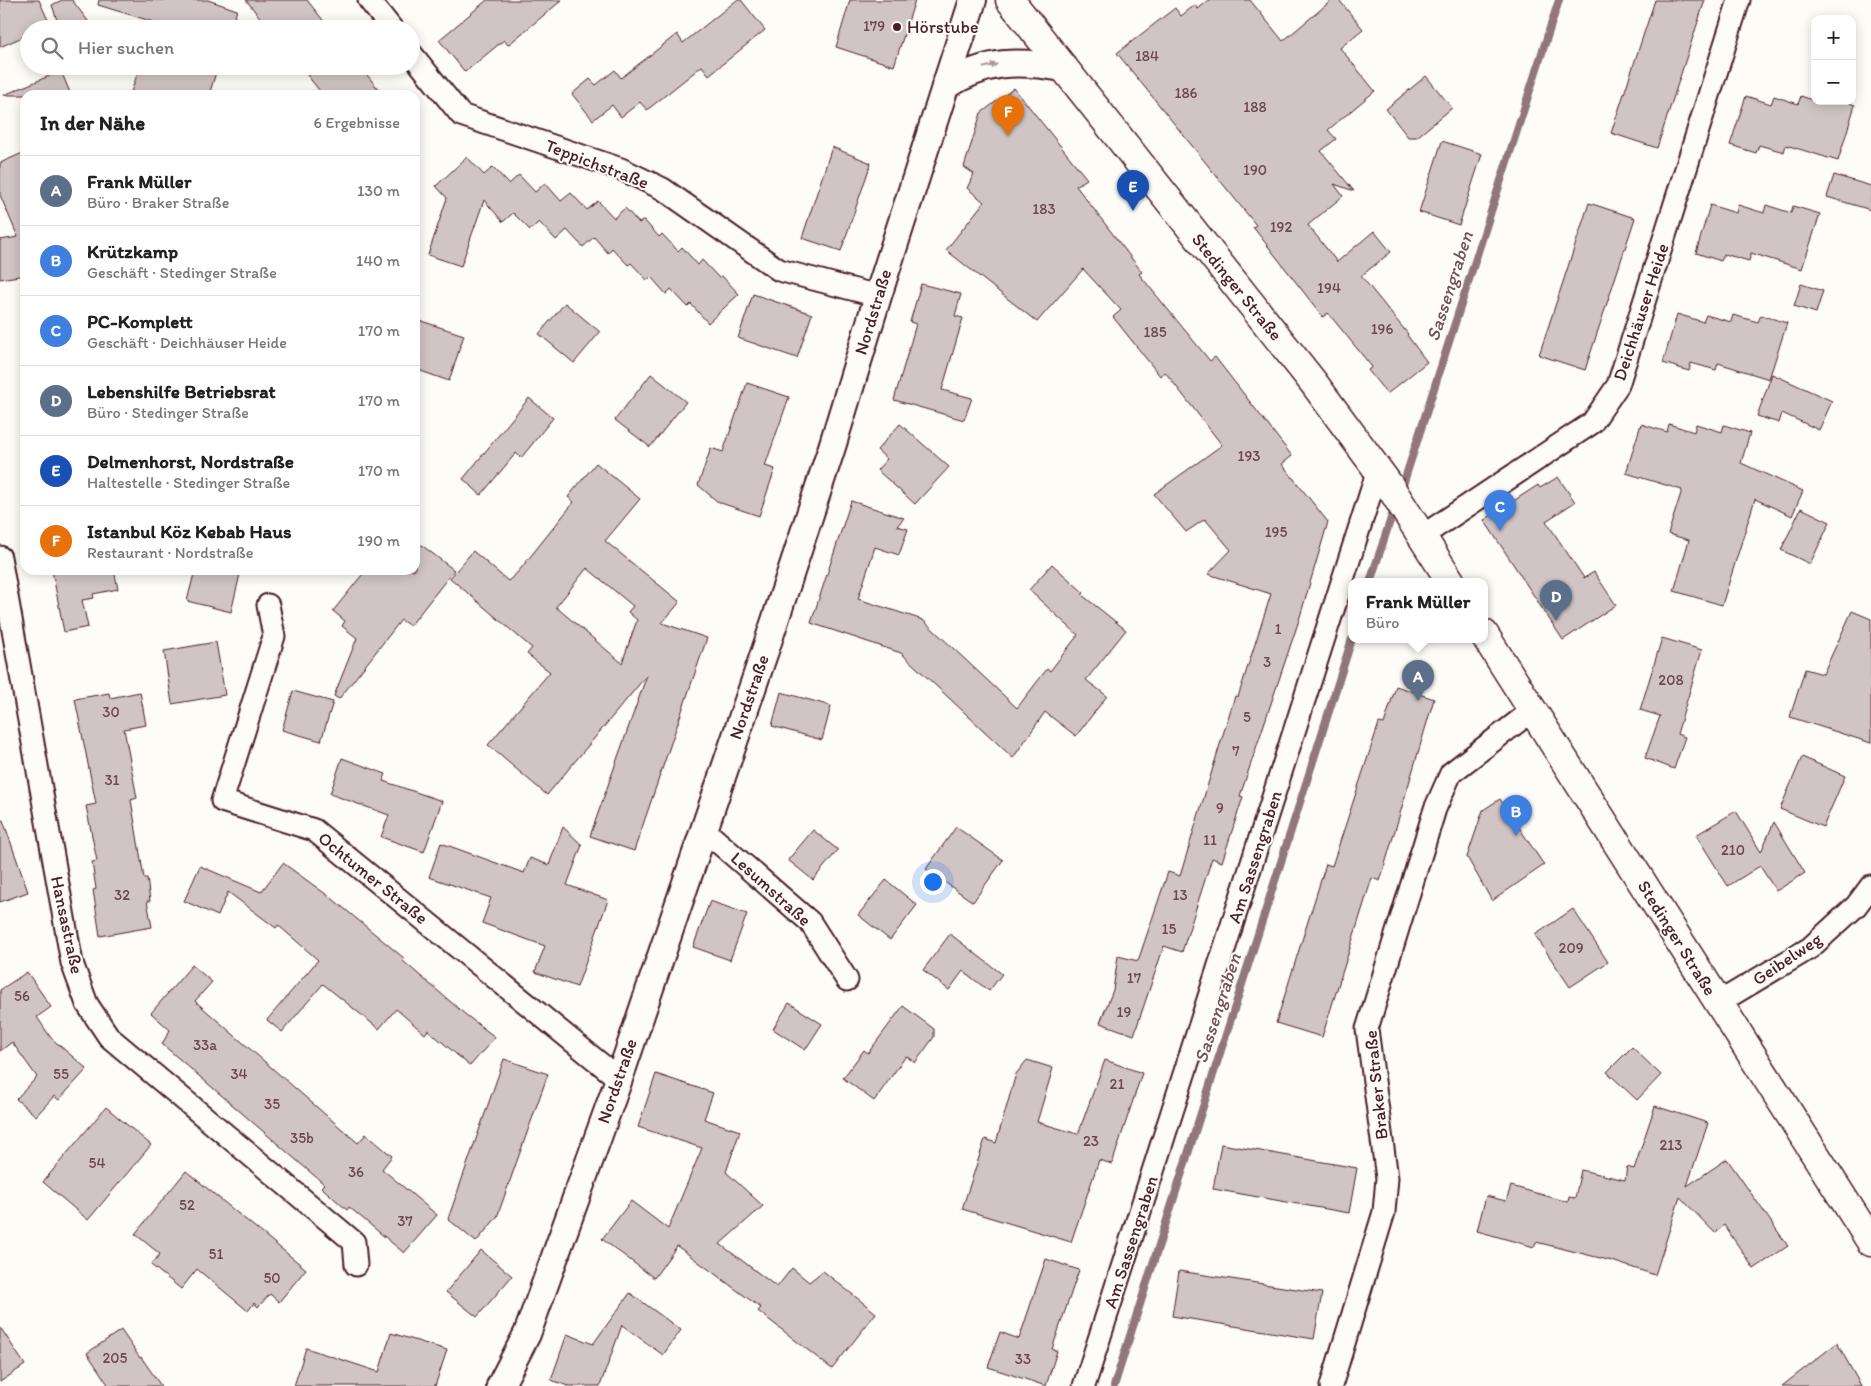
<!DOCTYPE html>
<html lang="de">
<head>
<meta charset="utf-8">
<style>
	:root { --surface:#fff; --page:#f6f6f6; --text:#222; --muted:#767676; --line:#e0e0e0; --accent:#4a1f2b }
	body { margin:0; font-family:Itim,sans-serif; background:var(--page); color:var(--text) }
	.controls { position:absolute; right:15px; top:15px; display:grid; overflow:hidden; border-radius:10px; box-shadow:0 2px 12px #0003 }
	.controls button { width:45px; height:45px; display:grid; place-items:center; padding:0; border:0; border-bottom:1px solid var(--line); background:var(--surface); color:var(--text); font:25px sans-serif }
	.you { position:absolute; left:932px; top:881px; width:18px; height:18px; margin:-12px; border:4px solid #fff; border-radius:50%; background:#1a73e8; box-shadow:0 0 0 8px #1a73e833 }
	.badge { display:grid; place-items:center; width:32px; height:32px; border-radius:50%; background:var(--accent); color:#fff; font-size:16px; font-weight:700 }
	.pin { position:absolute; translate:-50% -41px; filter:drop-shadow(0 1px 2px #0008) }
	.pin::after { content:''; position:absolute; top:26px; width:18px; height:15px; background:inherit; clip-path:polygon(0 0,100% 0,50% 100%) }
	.popup { position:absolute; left:1348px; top:578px; width:140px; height:65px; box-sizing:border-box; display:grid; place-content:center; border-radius:10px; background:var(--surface); filter:drop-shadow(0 1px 4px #0005); font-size:16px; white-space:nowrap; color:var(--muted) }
	.popup b { font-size:19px; color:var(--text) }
	.popup::after { content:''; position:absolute; left:50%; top:100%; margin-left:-10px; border:10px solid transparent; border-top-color:var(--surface) }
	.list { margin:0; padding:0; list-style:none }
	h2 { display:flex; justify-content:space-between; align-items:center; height:65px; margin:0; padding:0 20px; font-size:21px }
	h2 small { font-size:16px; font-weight:400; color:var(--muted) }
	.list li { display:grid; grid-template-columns:32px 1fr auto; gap:15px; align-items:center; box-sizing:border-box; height:70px; padding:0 20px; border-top:1px solid var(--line) }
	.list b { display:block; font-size:19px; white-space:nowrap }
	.list p { margin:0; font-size:16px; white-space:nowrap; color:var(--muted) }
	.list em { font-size:16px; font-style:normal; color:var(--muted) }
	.icon { flex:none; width:28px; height:28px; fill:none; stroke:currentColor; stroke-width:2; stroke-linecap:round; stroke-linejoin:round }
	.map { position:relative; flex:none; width:1871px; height:1386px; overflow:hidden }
	.search { position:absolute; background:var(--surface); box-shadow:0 2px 12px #0003; left:20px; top:20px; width:400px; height:55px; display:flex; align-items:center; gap:12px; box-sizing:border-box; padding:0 18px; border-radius:28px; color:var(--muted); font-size:19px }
	.panel { position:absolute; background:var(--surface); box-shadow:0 2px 12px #0003; left:20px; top:90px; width:400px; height:485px; border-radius:15px }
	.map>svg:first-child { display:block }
</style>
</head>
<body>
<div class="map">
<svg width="1871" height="1386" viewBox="0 0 1871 1386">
	<rect width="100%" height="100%" fill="#fdfcf7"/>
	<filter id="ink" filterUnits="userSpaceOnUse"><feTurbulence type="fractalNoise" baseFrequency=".02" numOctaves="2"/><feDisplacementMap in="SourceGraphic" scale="10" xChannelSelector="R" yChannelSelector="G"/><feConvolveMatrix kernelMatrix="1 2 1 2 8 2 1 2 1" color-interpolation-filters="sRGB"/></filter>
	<g filter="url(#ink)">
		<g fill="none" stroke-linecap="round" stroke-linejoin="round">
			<g stroke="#91777b" stroke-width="8">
				<path d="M1401,491l158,-491"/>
				<path d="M1370,582l25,-76"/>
				<path d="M1114,1386l238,-747"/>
			</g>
		</g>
		<g fill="#d0c5c4" stroke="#4a1f2b" fill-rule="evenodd">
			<path d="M0,0h39l13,29h-23v5l-29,13z"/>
			<path d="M62,0h10l16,21 -16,8h-12l-8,-24z"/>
			<path d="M99,0h109l29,10 -6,19h-79l2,-7 -56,-17z"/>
			<path d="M246,0h61l23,29h-61z"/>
			<path d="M487,0h75l-54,45 -4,-5 -39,32 -26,-32z"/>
			<path d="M737,0h4l24,30 -56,45 -7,-9 -55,44 -7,-8 -19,15 -9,-12 -19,15 -21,-26 18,-15 6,6 19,-15 6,8 56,-44 6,9z"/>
			<path d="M850,0h65l-21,66 -58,-19z"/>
			<path d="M1209,0h41l33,41 49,-41h7l24,29 -23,19 35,43 -47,39 8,9 -15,12 33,40 -20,-7 9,12 -35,29 29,37 37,-31 17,21 -30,24 47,58 -1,1 20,27 -40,32 -19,-24 4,-3 -44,-54 -5,4 -70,-90 3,-2 -139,-172 58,-45 6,8 14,-11 3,4z"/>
			<path d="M1655,0h50l-48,148 -46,-15z"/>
			<path d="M140,66h78l-9,29h-79z"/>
			<path d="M300,66h60l23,29h-60z"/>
			<path d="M61,71l10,24h-67z"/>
			<path d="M1426,76l26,32 -35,29h-9l-22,-28z"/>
			<path d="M1014,88l73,91 -11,7 66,86 -3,2 71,87 5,-4 77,99 -10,8 46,58 -29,98 -59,176 3,1 -21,65 -10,-4 -30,94 -18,-6 -30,89 -34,-12 13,-33 5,-34 20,5 30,-89 12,4 45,-148 10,-32 3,1 33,-103 -63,-20 23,-24 -26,-31 -19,13 -32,-38 68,-49 -57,-73 -5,4 -47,-59 8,-7 -38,-41 -46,53 -91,-72 38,-48 -17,-14 7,-14 -10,-7 17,-54z"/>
			<path d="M1746,96l25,8 3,-8 24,8 3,-8 14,5h28l12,4 -17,56 -52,-16 -2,7 -25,-7 -3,8 -26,-8z"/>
			<path d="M1442,141l40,13 -23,71 -40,-13z"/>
			<path d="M832,147l39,16 -30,88 -39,-13z"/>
			<path d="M25,152v123l-25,4v-39l18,-3 -18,-42v-32z"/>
			<path d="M467,157l17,18 9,-8 16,17 10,-9 16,17 10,-9 16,18 10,-8 16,17 11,-9 16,17 11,-10 14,15 5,-3 15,17 3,-3 16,17 4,-4 16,18 4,-5 17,18 3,-2 17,18 -31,29 -17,-19 -3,3 -17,-18 -5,5 -15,-17 -4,3 -16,-17 -3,2 -16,-17 -4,5 -14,-16 -11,10 -16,-17 -11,10 -17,-18 -9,8 -17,-17 -10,9 -19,-22 -23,66 -33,-11 19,-57 -11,-12z"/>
			<path d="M1834,175l37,11v24l-44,-13z"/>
			<path d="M1589,203l46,15 -50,152 -46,-15z"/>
			<path d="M1710,205l26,8 2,-8 26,8 2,-8 25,8 2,-7 27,8 -18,55 -51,-16 -2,8 -25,-7 -3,7 -25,-8z"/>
			<path d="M921,284l40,10 -6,22 8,2 -21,72 30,8 -8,22 -70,-20 22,-76 -6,-2z"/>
			<path d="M1801,284l22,7 -7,22 -22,-7z"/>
			<path d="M753,294l59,20 -15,44 -59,-20z"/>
			<path d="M565,303l35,29 -26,31 -35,-29z"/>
			<path d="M1677,314l26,8 3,-7 25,7 2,-7 25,7 3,-7 26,8 -18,56 -51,-16 -2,7 -25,-7 -2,8 -26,-8z"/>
			<path d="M415,319l49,16 -15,46 -31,-11 3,-11 -6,-2z"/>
			<path d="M651,374l35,28 -36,45 -35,-27z"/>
			<path d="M1772,374l60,27 -13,29 -37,-17 -3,10 -22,-7z"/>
			<path d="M747,383l42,14 -24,69 10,3 -16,47 -41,-14 -20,-17 13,-37 12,4z"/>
			<path d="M529,398l24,20 -32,40 -5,-5 -35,42 -18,-16z"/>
			<path d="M900,424l49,43 -34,37 -38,-34 10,-11 -10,-9z"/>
			<path d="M1641,424l26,8 2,-8 25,8 2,-8 26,8 2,-7 26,8 -9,30 62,28 -11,25 -37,-17 -33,106 -48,-14 15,-51 -21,-6 14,-44 -56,-17z"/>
			<path d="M596,463l44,36 -35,42 75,61 -18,21 45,15 -73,213 -44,-15 57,-161 -100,120 -59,-50 62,-73 -23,-18 5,-6 -82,-70 23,-27 35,30 10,-9 56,-70 -6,-5zM587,568l46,38 -5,6 9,8 -15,43 -66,-56z"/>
			<path d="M1558,477l17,25 -29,19 38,57 10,-6 22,33 -53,35 -79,-120 54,-35 2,3z"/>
			<path d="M851,501l53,17 -7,8 11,3 -9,26 -24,-8 -17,52 65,21 94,88 30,-39 3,2 28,-36 -49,-45 23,-26 32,29 -2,2 44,35 -40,50 21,16 -31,40 -31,-24 -32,46 -112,-105 -90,-30z"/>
			<path d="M1801,508l29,14 -20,42 -29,-14z"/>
			<path d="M415,540l39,30 -44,56 -9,-6 -62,79 -5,-3 23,-58 -15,-12 3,-5 -12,-10 33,-41h49z"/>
			<path d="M52,570h62l4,19 -25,5 1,4 -12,2 6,27 -24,5z"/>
			<path d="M195,570h46l-10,42 -44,-11z"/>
			<path d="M1852,611l19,8v124l-81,-26 15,-48 18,5z"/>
			<path d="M1662,638l40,12 -25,84 8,3 -11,32 -29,-11 15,-42 -20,-6z"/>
			<path d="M216,642l9,53 -53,9 -8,-53z"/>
			<path d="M1396,686l38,13 -54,182 -8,-3 -50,159 -46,-14 50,-159 6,2 47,-143 5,1z"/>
			<path d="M293,691l40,11 -12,39 -39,-11z"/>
			<path d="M140,692l6,33 -22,4 13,69 -6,2 13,78h3l3,23h-3l5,26 -52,9 -7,-46 3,-1 -4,-27 5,-1 -11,-55 10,-2 -21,-105 34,-6 1,5z"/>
			<path d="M781,692l50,14 -9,34 -50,-14z"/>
			<path d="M1802,757l43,19 -22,51 -43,-18z"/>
			<path d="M342,758l44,16 -3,7 59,20 -18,51 -43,-15 8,-22 -59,-21z"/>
			<path d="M1500,799l44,66 -52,36 -25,-44 16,-47z"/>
			<path d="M1736,811l25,41 13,-30 31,51 -29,18 -16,-25 -32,20 -32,-51z"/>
			<path d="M3,820l25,72 -28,10v-81z"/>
			<path d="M563,827l19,18 -15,40 41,15 -31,87 -42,-15 10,-26 -63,-23 9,-25 -62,-21 12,-34 83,30 6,-15 19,7z"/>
			<path d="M956,827l47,33 -30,42 -47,-33z"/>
			<path d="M813,830l25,20 -25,30 -25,-20z"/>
			<path d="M283,863l51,37 71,59 -2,2 63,54 29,22 -25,29 -42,-36 -3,4 -29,-25 -17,20 -56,-45 -41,48 -15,-12 51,-60 -40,-35 -2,3 -48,-36 -10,24 -34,-15 16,-35 61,26z"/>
			<path d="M886,880l31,25 -27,35 -32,-25z"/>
			<path d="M710,901l37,13 -17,46 -37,-13z"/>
			<path d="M1573,909l35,53 -38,25 -35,-52z"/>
			<path d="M950,934l52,40 -13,17 -26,-20 -14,19 -26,-20z"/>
			<path d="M192,965l20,17 -17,19 163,142 8,-9 26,22 -10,13 55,46 -33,38 -55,-46 -2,3 -26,-23 3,-3 -162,-140 8,-14 -19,-17z"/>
			<path d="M27,972l24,35 -14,10 14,21 36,31 -28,31 -5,-4 -18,20 -20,-17 21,-22 -25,-35 -12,9v-61z"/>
			<path d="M789,1003l33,21 -17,26 -32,-21z"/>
			<path d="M903,1006l31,23v8l-19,26 -9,-7 -32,45 -31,-23 21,-28 4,3z"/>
			<path d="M1632,1047l29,28 -24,25 -30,-28z"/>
			<path d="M504,1059l44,15 -51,143 -21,25 -28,-23z"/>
			<path d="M1027,1060l26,8 -16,54 41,12 27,-74 37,13 -30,91 -13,-4 -28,82 -109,-33 23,-70 11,4 20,-69z"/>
			<path d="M656,1074l57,19 -9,26 36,12 -14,41 37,34 -43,38 57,43 15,-19 17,14 14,-11 53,42 -44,56 -74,-58 3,-3 -84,-62 -23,32 -52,-39 29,-38 37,28 34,-81 -64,-21z"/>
			<path d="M1655,1106l53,17 -21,63 40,-27 61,87 -34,23 -30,-44 -9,8 -35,-36 -25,78 -43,-14 -76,-19 -2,5 -57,-16 9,-35 20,5 5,-15 57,16 1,-5 6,1 6,-28 44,10 2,-13 7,2z"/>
			<path d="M106,1107l45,38 -63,75 -45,-38z"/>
			<path d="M1221,1144l136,24 -8,45 -136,-24z"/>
			<path d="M186,1171l120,98 -27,33 -9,-8 -12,13 -4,-4 -6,8 -51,-42 -16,20 -30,-24 9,-11 -25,-20z"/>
			<path d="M481,1250l31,26 -35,41 -31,-25z"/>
			<path d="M1046,1259l33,11 -27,79 5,2 -11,35 -58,-19 12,-35 19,7z"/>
			<path d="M1179,1271l143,22 -8,46 -142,-23z"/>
			<path d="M630,1293l51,37 -18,25 -41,-30 -22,61h-32l-17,-6 16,-46 26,10z"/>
			<path d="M0,1327l25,38 -25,17z"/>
			<path d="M121,1330l19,28 1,-1 20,29h-52l-22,-33z"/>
			<path d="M391,1333l56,17 -12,36h-141l12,-38 73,24z"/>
			<path d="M1837,1343l24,43h-79z"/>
		</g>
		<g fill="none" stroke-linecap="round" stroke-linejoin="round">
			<g stroke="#4a1f2b" stroke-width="25">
				<g id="minor">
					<path d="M369,0l23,29"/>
					<path d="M411,53l50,62 160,54 42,20 116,81 99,26"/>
					<path d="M1422,536l170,-113 26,-38 121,-385"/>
					<path d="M0,557l72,406 15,41 22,33 245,205 2,23"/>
					<path d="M268,605l6,31 -52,165 92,29 305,249"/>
					<path d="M703,829l107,93 37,58"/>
					<path d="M1718,1003l92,-55 46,-42 15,-20"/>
					<path d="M1084,1386l294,-916"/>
					<path d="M1331,1386l53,-174 3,-34 -20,-149 68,-220 16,-36 82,-63"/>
				</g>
			</g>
			<g stroke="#4a1f2b" stroke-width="30">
				<g id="tertiary">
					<path d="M945,86c43,-26 71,-26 119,-18"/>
					<path d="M500,1386l27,-52 92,-255 149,-437 64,-195 46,-151 95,-296"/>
				</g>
			</g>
			<g stroke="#4a1f2b" stroke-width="31">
				<g id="secondary">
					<path d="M1010,0l303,382 76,103 62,97"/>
					<path d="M1484,634l387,608"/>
				</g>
			</g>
			<use href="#minor" stroke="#fdfcf7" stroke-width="21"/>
			<use href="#tertiary" stroke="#fdfcf7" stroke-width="26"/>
			<use href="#secondary" stroke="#fdfcf7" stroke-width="28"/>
		</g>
		<defs><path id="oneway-solid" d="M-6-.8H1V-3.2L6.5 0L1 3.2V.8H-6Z" transform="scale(1.25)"/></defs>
		<use fill="#ac999b" href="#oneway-solid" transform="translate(990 66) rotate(-14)"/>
	</g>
	<circle fill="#4a1f2b" stroke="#fdfcf7" stroke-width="2" cx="897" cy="27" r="5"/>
	<g text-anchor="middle" stroke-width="4" stroke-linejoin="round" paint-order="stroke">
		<g font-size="15" fill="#6c4851">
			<text x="874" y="31">179</text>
			<text x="1147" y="61">184</text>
			<text x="1186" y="98">186</text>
			<text x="1255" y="112">188</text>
			<text x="1255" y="175">190</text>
			<text x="1044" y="214">183</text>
			<text x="1281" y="232">192</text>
			<text x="1329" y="293">194</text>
			<text x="1382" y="334">196</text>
			<text x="1155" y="337">185</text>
			<text x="1249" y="461">193</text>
			<text x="1276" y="537">195</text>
			<text x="1278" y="634">1</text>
			<text x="1267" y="667">3</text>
			<text x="1671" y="685">208</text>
			<text x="111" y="717">30</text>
			<text x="1247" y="722">5</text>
			<text x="1236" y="756">7</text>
			<text x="112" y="785">31</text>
			<text x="1220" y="813">9</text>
			<text x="1210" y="845">11</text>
			<text x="1733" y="855">210</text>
			<text x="122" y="900">32</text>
			<text x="1180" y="900">13</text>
			<text x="1169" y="934">15</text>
			<text x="1571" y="953">209</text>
			<text x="1134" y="983">17</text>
			<text x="22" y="1001">56</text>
			<text x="1124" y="1017">19</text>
			<text x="205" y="1050">33a</text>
			<text x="61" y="1079">55</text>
			<text x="239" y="1079">34</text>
			<text x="1117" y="1089">21</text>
			<text x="272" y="1109">35</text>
			<text x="302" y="1143">35b</text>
			<text x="1091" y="1146">23</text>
			<text x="1671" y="1150">213</text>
			<text x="97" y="1168">54</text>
			<text x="356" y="1177">36</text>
			<text x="187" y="1210">52</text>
			<text x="405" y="1226">37</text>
			<text x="216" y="1259">51</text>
			<text x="272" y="1283">50</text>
			<text x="115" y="1363">205</text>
			<text x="1023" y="1364">33</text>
		</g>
		<g font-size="18" fill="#4a1f2b" stroke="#fdfcf7" text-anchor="start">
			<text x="907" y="33">Hörstube</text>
		</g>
		<g font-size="18" fill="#4a1f2b" stroke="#fdfcf7">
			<text transform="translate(597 164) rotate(21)" y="6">Teppichstraße</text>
			<text transform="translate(1237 287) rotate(51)" y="6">Stedinger Straße</text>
			<text transform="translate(873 312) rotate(-73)" y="6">Nordstraße</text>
			<text transform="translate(1641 312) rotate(-72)" y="6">Deichhäuser Heide</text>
			<text transform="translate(749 697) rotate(-71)" y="6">Nordstraße</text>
			<text transform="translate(1255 857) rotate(-72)" y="6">Am Sassengraben</text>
			<text transform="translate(373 878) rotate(39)" y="6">Ochtumer Straße</text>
			<text transform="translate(771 889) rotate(42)" y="6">Lesumstraße</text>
			<text transform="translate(67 925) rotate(78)" y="6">Hansastraße</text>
			<text transform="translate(1677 938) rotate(58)" y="6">Stedinger Straße</text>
			<text transform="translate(1787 959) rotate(-34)" y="6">Geibelweg</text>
			<text transform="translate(617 1081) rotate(-71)" y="6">Nordstraße</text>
			<text transform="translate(1376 1085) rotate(-96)" y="6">Braker Straße</text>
			<text transform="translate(1131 1242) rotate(-72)" y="6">Am Sassengraben</text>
		</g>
		<g font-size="19" font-style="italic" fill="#73525a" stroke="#fdfcf7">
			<text transform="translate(1449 286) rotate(-72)" y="7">Sassengraben</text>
			<text transform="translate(1217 1008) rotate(-72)" y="7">Sassengraben</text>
		</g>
	</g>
</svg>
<div class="controls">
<button>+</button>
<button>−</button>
</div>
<div class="you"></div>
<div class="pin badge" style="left:1418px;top:701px;background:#5c6f8a">A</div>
<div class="popup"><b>Frank Müller</b>Büro</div>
<div class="pin badge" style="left:1516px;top:836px;background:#3f7fe0">B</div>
<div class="pin badge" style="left:1500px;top:531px;background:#3f7fe0">C</div>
<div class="pin badge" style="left:1556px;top:621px;background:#5c6f8a">D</div>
<div class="pin badge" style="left:1133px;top:211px;background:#1a4fb4">E</div>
<div class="pin badge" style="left:1008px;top:136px;background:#e8710a">F</div>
<div class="search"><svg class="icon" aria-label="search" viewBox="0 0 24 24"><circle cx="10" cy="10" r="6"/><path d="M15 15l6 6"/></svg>Hier suchen</div>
<section class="panel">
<h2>In der Nähe<small>6 Ergebnisse</small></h2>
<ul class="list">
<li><span class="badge" style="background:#5c6f8a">A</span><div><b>Frank Müller</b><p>Büro · Braker Straße</p></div><em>130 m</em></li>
<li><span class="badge" style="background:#3f7fe0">B</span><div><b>Krützkamp</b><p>Geschäft · Stedinger Straße</p></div><em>140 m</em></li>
<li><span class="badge" style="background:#3f7fe0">C</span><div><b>PC-Komplett</b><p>Geschäft · Deichhäuser Heide</p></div><em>170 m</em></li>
<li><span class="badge" style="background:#5c6f8a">D</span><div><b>Lebenshilfe Betriebsrat</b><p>Büro · Stedinger Straße</p></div><em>170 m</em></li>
<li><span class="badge" style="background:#1a4fb4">E</span><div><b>Delmenhorst, Nordstraße</b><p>Haltestelle · Stedinger Straße</p></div><em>170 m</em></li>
<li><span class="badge" style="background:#e8710a">F</span><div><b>Istanbul Köz Kebab Haus</b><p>Restaurant · Nordstraße</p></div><em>190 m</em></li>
</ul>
</section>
</div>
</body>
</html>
